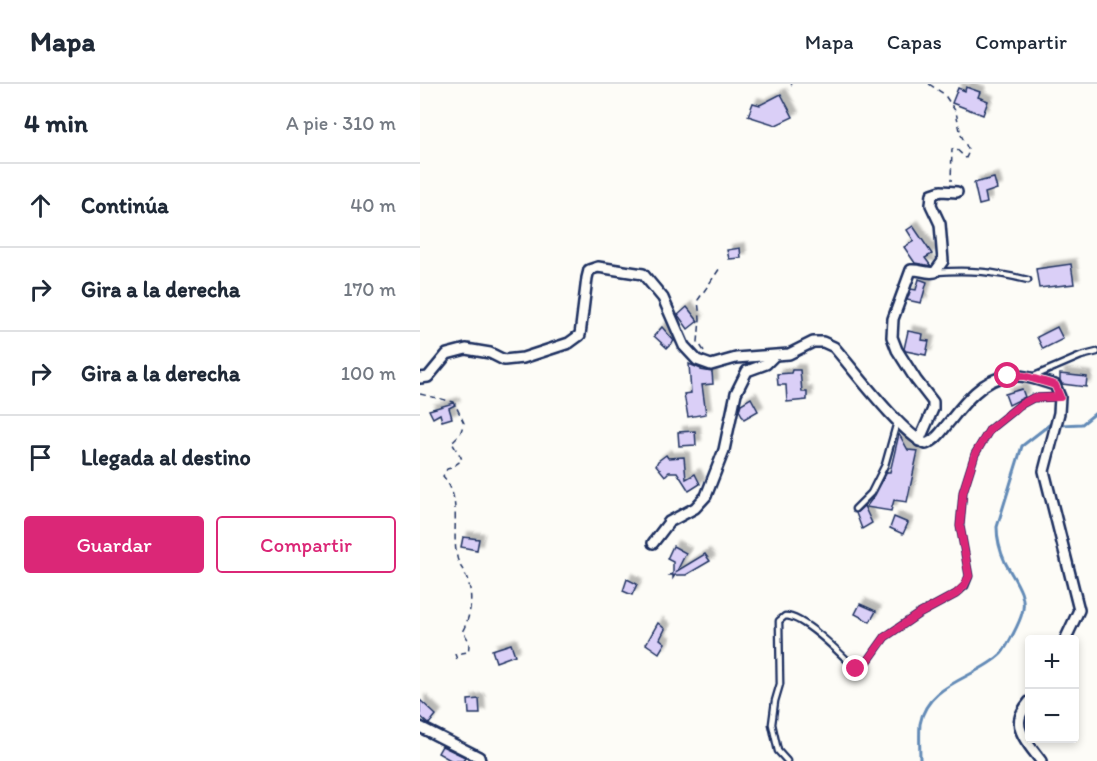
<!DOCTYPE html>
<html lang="es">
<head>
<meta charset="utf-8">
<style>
	:root { --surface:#fff; --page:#f2f2f3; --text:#1f2937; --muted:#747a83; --line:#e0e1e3; --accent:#db2777 }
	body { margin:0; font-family:Itim,sans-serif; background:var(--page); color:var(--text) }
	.controls { position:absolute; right:18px; bottom:18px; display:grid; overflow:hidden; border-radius:6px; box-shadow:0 3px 9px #0003 }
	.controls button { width:54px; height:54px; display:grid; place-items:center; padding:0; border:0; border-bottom:2px solid var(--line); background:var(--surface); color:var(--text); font:30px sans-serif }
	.stop { position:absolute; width:18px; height:18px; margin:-14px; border:4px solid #db2777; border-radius:50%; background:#fff }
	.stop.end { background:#db2777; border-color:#fff; box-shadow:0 2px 6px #0008 }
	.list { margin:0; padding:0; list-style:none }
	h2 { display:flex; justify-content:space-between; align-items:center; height:78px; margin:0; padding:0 24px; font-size:26px }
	h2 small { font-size:20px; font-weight:400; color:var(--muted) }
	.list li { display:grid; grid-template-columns:39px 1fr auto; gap:18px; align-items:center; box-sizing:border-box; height:84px; padding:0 24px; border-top:2px solid var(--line) }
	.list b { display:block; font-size:22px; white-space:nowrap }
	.list em { font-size:20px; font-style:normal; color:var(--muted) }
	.actions { display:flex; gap:12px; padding:18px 24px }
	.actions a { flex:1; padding:14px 0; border:2px solid var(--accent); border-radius:6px; text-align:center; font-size:21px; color:var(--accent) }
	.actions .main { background:var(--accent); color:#fff }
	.icon { flex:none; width:33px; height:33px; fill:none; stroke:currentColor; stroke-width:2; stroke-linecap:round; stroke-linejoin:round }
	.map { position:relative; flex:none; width:677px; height:677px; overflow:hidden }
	header { display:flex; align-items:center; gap:36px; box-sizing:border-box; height:84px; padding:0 30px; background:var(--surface); border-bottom:2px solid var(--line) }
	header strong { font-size:28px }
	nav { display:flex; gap:33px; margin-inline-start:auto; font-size:21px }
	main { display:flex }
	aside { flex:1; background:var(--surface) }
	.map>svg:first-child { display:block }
</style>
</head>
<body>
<header>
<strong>Mapa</strong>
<nav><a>Mapa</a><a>Capas</a><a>Compartir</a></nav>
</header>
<main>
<aside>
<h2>4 min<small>A pie · 310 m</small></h2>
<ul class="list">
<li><svg class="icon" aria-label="ahead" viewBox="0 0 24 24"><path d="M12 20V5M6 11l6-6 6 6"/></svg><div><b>Continúa</b></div><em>40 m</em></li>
<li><svg class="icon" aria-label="right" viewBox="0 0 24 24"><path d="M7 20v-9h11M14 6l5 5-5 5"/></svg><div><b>Gira a la derecha</b></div><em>170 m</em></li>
<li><svg class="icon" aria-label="right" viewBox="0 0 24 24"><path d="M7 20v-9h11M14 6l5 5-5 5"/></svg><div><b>Gira a la derecha</b></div><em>100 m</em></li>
<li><svg class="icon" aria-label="arrive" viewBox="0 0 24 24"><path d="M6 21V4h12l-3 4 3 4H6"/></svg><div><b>Llegada al destino</b></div></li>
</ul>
<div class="actions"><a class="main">Guardar</a><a>Compartir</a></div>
</aside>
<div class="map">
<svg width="677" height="677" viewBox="0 0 677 677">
	<defs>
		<filter id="shadow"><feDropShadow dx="5" dy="-5" stdDeviation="1.5" flood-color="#0004"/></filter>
	</defs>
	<rect width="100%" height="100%" fill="#fdfcf7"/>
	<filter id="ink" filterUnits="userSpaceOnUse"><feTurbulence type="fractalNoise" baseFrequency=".0167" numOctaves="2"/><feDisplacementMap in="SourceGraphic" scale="12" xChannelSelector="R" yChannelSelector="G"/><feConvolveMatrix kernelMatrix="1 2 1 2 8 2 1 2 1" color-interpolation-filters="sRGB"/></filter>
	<g filter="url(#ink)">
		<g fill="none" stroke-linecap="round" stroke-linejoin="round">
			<g stroke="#648bb7" stroke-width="3">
				<path d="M641,341l21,-1 15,-12"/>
				<path d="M500,677c0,-12 -1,-25 0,-37 7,-41 57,-46 81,-70 6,-7 19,-32 21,-41 6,-18 -9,-35 -17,-51 -5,-11 -8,-22 -8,-35l25,-81 31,-24"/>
			</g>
		</g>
		<g fill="#dacff7" stroke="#1b2f5e" stroke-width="1.5" filter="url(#shadow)">
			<path d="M546,3l14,5 -2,5 10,4 -5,14 -31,-12 6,-15 7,3z"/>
			<path d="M361,10l12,23 -17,8 -28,-9 5,-13 7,2z"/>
			<path d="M574,94l3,11 -12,4 2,10 -8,2 -5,-22z"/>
			<path d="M493,142l19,28 -7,4 6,8 -16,-3 -11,-16 10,-6 -7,-11z"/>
			<path d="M320,164l1,10 -12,1 -2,-9z"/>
			<path d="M651,180l3,20 -35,4 -3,-19z"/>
			<path d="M499,195l8,3 -6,21 -14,-3 4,-11 5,1z"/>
			<path d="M267,223l11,14 -10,8 -10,-14z"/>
			<path d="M242,243l12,14 -7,7 -13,-12z"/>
			<path d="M637,243l6,12 -20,10 -6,-12z"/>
			<path d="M488,247l15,3 -1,6 7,1 -3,14 -20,-4 -2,-2z"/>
			<path d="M269,280l12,5v1l11,2 1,12 -11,1 4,29 -18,3 -4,-23 7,-1z"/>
			<path d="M372,286h8l2,22h5v8l-20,2 -1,-17h-8l-1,-11 14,-1z"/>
			<path d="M640,290l27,3 -1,10 -24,-3 -2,-4z"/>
			<path d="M602,305l3,8 -16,8 -4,-11z"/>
			<path d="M331,314l7,13 -14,8 -5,-9 2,-6z"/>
			<path d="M33,319l2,2 -6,3 3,10 -10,3 -2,-7 -7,4 -4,-8z"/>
			<path d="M275,347l1,14 -17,1 -1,-14z"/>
			<path d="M479,350l9,16 10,1 -11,51 -13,-2 -3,11 -25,-4 9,-12 12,-23h3z"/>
			<path d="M246,371l2,3 16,-1 2,22 9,-5 5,10 -11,7 -12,-19h-8l-4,4 -9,-11 2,-4z"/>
			<path d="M444,422l8,17 -10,6 -6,-16z"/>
			<path d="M474,433l14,6 -5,11 -13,-6z"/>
			<path d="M43,453l16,2 -2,11 -16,-3z"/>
			<path d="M253,462l13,7 -9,18 28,-17 5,7 -24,14h-11l-2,3v-3h-3l3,-2v-11l-6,-3z"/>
			<path d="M207,495l10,5 -5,11 -9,-4z"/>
			<path d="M440,520l16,7 -6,11 -15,-8z"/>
			<path d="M238,539l7,6 -5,10 5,4 -6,10 -13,-9z"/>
			<path d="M91,560l4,11 -19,7 -4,-12z"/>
			<path d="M59,615l1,15h-11l-1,-14z"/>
			<path d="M0,616l16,15 -7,9 -9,-8z"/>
			<path d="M22,662l23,11 -2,4h-11l-14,-8z"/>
		</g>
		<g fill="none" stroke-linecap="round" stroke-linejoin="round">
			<g stroke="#1b2f5e" stroke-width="9">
				<g id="service">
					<path d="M516,188c34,-3 59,0 92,8"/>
					<path d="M612,293l49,-21 16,-4"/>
					<path d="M435,425l16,-16 14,-28 12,-43"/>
					<path d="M367,677l-9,-10 -6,-27 3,-23 5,-17 -1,-63 6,-5c19,0 56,38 71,53l7,-1 22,-31 32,-22 39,-21 9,-8 4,-10 -9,-50 3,-34 12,-38 15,-25 30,-24 13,-7 27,-1"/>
				</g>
			</g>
			<g stroke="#1b2f5e" stroke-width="14">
				<g id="minor">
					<path d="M0,294l8,-1 19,-23 19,-5 24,4 14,7 19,-2 46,-15 11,-8 7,-57 2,-8 9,-3 45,7 20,24 21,48 13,14 14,5 25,-7 53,-4 24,-12h10l11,5c20,23 67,86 92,97 11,-4 17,-15 24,-23 14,-18 34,-43 58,-45 16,-2 32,5 47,9l5,12 -1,16 -15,58 35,139 -14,30"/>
					<path d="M499,357l14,-32v-7l-17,-22 -19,-30 -5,-13 1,-18 18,-49c9,-1 15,4 24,2l8,-11 -3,-37 -9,-19 1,-11 9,-3 16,1"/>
					<path d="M233,459l16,-21 26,-14 11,-12 18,-46 12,-57 11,-22 19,-7 7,-7"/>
					<path d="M610,617c-4,5 -9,11 -10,17 -4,14 13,32 21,43"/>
					<path d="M0,643l59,30 1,4"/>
				</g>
			</g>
			<g stroke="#1b2f5e" stroke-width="1.5" stroke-dasharray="6 4.5" stroke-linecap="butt">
				<path d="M509,0l15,10 12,18 5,23 8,16 -3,7 -11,-10 -3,1 -1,32"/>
				<path d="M371,1l1,-1"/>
				<path d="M284,267l-6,-9 2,-23 -2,-19 22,-32"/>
				<path d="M0,310l34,8 10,21 -4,11 -8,8c3,8 8,11 10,18l-11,8 -4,1 -4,7c20,23 8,53 14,81 1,6 5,11 8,17 9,17 7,41 -3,58 7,6 8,11 6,20l-13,2 3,8"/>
			</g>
			<use href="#service" stroke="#fdfcf7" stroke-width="4.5"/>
			<use href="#minor" stroke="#fdfcf7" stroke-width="9"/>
		</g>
	</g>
	<g fill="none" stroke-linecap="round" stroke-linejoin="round" filter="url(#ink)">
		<path stroke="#db2777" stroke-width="8" d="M436,585l7,-1 22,-31 32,-22 39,-21 8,-8 5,-10 -9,-50 3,-34 12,-38 15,-25 30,-24 13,-7 27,-1 -5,-12 -31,-9h-16"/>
	</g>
</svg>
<div class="controls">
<button>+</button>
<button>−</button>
</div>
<div class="stop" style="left:588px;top:292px"></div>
<div class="stop end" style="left:436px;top:585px"></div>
</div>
</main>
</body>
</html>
